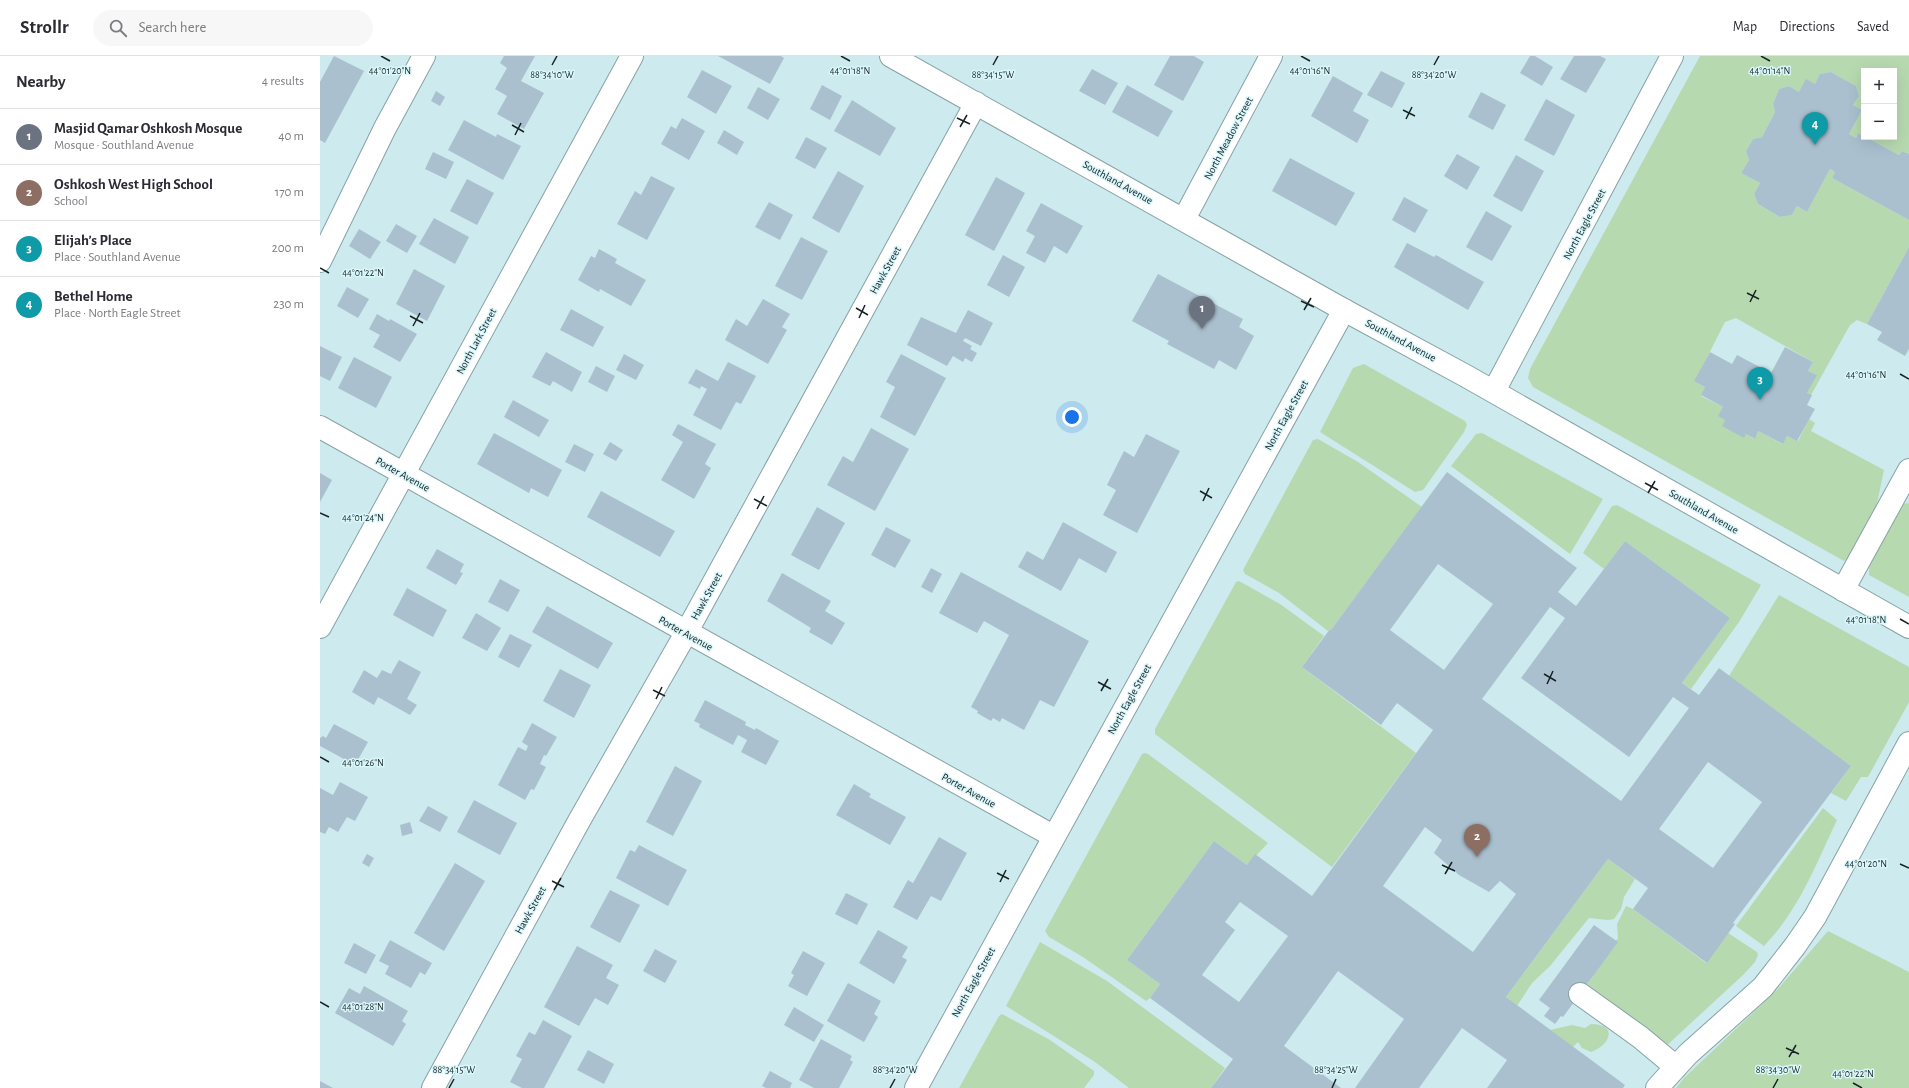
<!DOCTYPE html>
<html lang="en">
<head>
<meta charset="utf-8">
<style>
	:root { --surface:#fff; --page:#f7f7f7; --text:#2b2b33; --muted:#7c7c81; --line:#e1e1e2; --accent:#d04062 }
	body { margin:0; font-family:"Alegreya Sans",sans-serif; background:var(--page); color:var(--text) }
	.controls { position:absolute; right:12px; top:12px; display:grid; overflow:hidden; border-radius:0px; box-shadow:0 4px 16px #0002 }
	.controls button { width:36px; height:36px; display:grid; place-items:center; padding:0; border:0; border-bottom:1px solid var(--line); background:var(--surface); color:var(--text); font:20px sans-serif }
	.you { position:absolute; left:752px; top:361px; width:14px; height:14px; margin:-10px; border:3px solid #fff; border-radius:50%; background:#1a73e8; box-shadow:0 0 0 6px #1a73e833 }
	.badge { display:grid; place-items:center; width:26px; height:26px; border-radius:50%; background:var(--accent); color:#fff; font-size:13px; font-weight:700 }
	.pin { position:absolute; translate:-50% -33px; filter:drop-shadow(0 1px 2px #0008) }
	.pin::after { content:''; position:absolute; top:21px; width:14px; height:12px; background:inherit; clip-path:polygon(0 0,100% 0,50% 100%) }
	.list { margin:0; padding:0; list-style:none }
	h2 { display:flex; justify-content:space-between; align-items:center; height:52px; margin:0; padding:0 16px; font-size:17px }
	h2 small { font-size:13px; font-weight:400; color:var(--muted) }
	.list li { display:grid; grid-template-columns:26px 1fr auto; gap:12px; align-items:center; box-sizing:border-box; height:56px; padding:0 16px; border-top:1px solid var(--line) }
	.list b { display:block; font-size:15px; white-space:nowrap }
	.list p { margin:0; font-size:13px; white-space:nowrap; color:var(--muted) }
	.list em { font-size:13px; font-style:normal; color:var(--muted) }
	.icon { flex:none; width:22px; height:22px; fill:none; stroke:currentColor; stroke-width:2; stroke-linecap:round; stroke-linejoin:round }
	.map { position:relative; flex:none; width:1589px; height:1032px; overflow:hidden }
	header { display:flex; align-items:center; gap:24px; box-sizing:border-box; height:56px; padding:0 20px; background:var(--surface); border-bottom:1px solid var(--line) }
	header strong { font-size:19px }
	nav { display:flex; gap:22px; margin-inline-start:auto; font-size:14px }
	.search { width:280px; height:36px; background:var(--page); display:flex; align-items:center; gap:10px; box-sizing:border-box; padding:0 14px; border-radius:22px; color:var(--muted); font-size:15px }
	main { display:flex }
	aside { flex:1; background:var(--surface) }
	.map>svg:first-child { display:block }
</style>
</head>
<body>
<header>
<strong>Strollr</strong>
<div class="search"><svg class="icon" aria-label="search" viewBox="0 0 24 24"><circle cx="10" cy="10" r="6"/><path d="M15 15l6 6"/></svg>Search here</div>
<nav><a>Map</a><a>Directions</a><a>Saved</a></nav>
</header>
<main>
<aside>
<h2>Nearby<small>4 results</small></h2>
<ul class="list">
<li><span class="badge" style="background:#6b7280">1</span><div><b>Masjid Qamar Oshkosh Mosque</b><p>Mosque · Southland Avenue</p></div><em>40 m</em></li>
<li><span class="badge" style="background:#8d6e63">2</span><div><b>Oshkosh West High School</b><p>School</p></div><em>170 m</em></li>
<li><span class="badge" style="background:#0f9aa8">3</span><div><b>Elijah’s Place</b><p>Place · Southland Avenue</p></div><em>200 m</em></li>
<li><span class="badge" style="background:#0f9aa8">4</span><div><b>Bethel Home</b><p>Place · North Eagle Street</p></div><em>230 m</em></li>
</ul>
</aside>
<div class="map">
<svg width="1589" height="1032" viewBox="0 0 1589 1032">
	<rect width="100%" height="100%" fill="#cdeaee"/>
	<g fill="#b7d9b0">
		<path d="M1380,0h209v98l-7,-3 -3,4 -34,-18h29v-66h-30v65l-6,-3 -2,5 -7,-4 13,-24 -9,-5 6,-9 -3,-10 -25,-14 -10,2 -6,10 -16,8 -10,-6 -10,3 -6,15 2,8 -13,25 -9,2 -7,12 3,9 -8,13 19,10 -6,11 4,10 22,13 12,-2 5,-9 10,6 23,-43 5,3 -3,6 77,42v27l-42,77 -10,-4 -7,5 -39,70 -4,-2 9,-18 -8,-4 5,-9 -77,-44 -11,4 -30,59 10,6 -4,9 22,11 2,13 29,19 4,-8 24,13 5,-8 11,5 11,-22 6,4 -4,8 73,39 -8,38 -26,49 -6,4 -311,-174 -5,-9 2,-9z"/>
		<path d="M1044,308l101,57 2,4 -3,7 -41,58 -8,2 -95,-60 33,-64z"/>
		<path d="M1162,377l121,66 -33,55 -119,-88 25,-32z"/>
		<path d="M998,383l40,23 64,45 -91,123 -1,-1 -2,2 -49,-38 -34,-19 -2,-4 70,-130z"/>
		<path d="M1589,447v94l-40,-22v-8l34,-63z"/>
		<path d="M1297,449l144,80 -22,37 -48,67 -9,-6 48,-65 -105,-77 -21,28 -21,-16 29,-47z"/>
		<path d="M919,525l41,23 44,32 -22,31 114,86 -84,114 -177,-133v-5l81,-147z"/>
		<path d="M1459,539l130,72v35l-41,75h-7l-15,24 -15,-8 20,-27 -122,-90z"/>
		<path d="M825,697l3,1 120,89 -21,22 -33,-24 -87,119 33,24 -10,14 -4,3 -63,-44 -34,-20 -4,-6 97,-177z"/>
		<path d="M1503,752l14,12c-21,44 -38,90 -73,126l-28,-20z"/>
		<path d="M1288,803l27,20 -11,18 -3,12 -7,10 -6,1 -19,-2 -39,48 -18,17 -15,23 -11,-9z"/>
		<path d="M1306,850l7,3 73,54 22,-30 29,19 1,3 -3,7 -12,13 -78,72 -80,-59 33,-50 -1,-14z"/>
		<path d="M1508,875l81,41v116h-233l8,-10 93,-88z"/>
		<path d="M720,886l67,39 118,87 -14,20h-82l-34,-26 -89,-56z"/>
		<path d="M682,958l48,26 44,31v4l-10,13h-125l40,-72z"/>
		<path d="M1271,968c27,0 20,21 0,28l-9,-4 -4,-6 -5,5 -23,-17 22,-5 13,3z"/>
	</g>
	<g fill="#abc0cf" fill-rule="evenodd">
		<path d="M14,0l30,15 -39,72 -5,-3v-58z"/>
		<path d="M184,0h31l-14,25 23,12 -20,36 -27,-15 10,-18 -12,-7 12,-21 -7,-5z"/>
		<path d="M398,0h63l3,2 -14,26z"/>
		<path d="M850,0h24l10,6 -21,39 -29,-16z"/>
		<path d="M1210,0h5l18,11 -11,19 -22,-13z"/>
		<path d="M1254,0h26l6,3 -20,34 -26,-14z"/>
		<path d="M772,13l26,14 -13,22 -26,-14z"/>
		<path d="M382,14l30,16 -16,28 -29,-17z"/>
		<path d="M1061,15l24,12 -13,25 -25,-13z"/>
		<path d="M1511,16l25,14 3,10 -6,9 9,5 -13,24 7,4 2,-5 41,22 3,-4 7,3v66l-77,-42 3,-6 -5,-3 -23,43 -10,-6 -5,9 -12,2 -22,-13 -4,-10 6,-11 -19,-10 8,-13 -3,-9 7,-12 9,-2 13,-25 -2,-8 6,-15 10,-3 10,6 7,-13 9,5 5,-10z"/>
		<path d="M1013,20l30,17 -10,18 16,9 -12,23 -46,-27z"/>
		<path d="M502,29l20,11 -12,24 -20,-11z"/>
		<path d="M807,29l46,26 -15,26 -46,-25z"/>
		<path d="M438,31l22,12 -12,21 -21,-12z"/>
		<path d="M116,35l9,6 -5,9 -9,-5z"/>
		<path d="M1161,36l25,13 -13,25 -25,-13z"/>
		<path d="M1226,43l29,16 -21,41 -30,-16z"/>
		<path d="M532,44l44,28 -16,28 -46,-25z"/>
		<path d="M362,62l23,13 -16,29 -28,-16 10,-18 5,3z"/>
		<path d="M144,64l32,17 1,-3 24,12 -18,34 -55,-30z"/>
		<path d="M404,74l20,12 -7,13 -20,-12z"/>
		<path d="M486,81l21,11 -12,21 -20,-11z"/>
		<path d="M113,96l21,10 -8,17 -21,-10z"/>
		<path d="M1137,98l23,13 -13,23 -23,-14z"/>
		<path d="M1196,99l28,16 -22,41 -29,-16z"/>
		<path d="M970,102l65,35 -19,33 -64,-35z"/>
		<path d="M518,115l26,15 -25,47 -27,-15z"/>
		<path d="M331,120l24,12 -28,52 -30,-16 18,-33 6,4z"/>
		<path d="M676,121l29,16 -31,58 -29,-16z"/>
		<path d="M147,123l27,14 -17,32 -27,-14z"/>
		<path d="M1084,141l24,13 -13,23 -23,-13z"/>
		<path d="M449,146l24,13 -13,25 -25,-13z"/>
		<path d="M721,147l42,23 -16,28 -13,-8 -9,17 -19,-10 9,-17 -9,-5z"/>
		<path d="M1166,155l26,15 -20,35 -26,-14z"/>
		<path d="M114,162l35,19 -14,27 -36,-20z"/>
		<path d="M76,168l21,12 -10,17 -21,-12z"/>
		<path d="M39,173l22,13 -11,17 -21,-13z"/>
		<path d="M481,181l27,14 -26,49 -27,-14z"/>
		<path d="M1087,187l27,14 2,-2 48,27 -16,28 -74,-43z"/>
		<path d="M1589,191v102l-4,7 -28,-16 5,-8 -15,-8z"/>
		<path d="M279,193l18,10 -2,4 31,17 -15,26 -31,-17 -1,3 -21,-12 13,-24 4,2z"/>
		<path d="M683,199l22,12 -16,30 -22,-12z"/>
		<path d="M94,213l31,17 -18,35 -31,-17z"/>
		<path d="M838,218l85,45 -4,8 15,9 -18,34 -17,-10 -5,9 -47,-25 2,-3 -37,-20z"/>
		<path d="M27,231l22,12 -11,19 -21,-12z"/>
		<path d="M443,243l27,15 -8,13 5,3 -19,34 -43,-24 11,-21 11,7z"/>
		<path d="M251,253l33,18 -11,20 -33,-17z"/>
		<path d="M648,254l25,13 -12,23 -16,-8 -2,3 9,5 -2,3 7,4 -5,9 -7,-4 -2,4 -10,-6 -6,10 -40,-21 14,-28 35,16z"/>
		<path d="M57,258l12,7 1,-2 27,15 -17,28 -27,-15 7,-12 -11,-6z"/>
		<path d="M0,290l22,11 -12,24 -10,-5z"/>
		<path d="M1465,291l28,15 -5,9 9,4 -10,18 5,2 -5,10 8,4 -18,32 -10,-5 -4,8 -25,-13 -3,8 -9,-5 -2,4 -22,-12 3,-6 -7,-4 5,-9 -22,-12 4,-8 -11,-6 16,-29 22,12 5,-9 34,18z"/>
		<path d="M226,296l36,20 -10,20 -19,-11 -3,5 -18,-9z"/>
		<path d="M304,298l20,11 -8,15 -20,-10z"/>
		<path d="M581,298l45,24 -31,58 -35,-19 15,-30 -9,-5z"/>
		<path d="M34,301l38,20 -16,31 -38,-20z"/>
		<path d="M408,306l28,14 -15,28 -5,-2 -15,28 -28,-15 14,-26 -6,-3 -1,3 -12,-6 8,-14 22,12z"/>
		<path d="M276,310l19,10 -8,16 -19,-10z"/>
		<path d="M193,344l36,20 -10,17 -35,-20z"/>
		<path d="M358,368l38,20 -11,20 6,4 -17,31 -33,-19 22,-38 -11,-7z"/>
		<path d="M551,372l38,21 -34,62 -48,-26 16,-29 10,6z"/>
		<path d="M174,377l68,37 -14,27 -17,-9 -2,5 -52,-29z"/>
		<path d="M826,378l34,17 -43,82 -34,-18 13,-25 -9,-5 17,-34 10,6z"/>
		<path d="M290,386l13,8 -7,11 -13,-7z"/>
		<path d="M254,388l20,10 -9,18 -20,-10z"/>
		<path d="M1127,416l130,96 -19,24 18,14 49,-65 105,77 -48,65 17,12 20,-27 132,98 -118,157 2,1 -28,39 -74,-54 15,-21 -40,-29 -102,138 119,88 -2,3h-136l20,-28 -45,-32 -43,60h-64l49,-69 -66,-48 -54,75 57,42h-130l22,-29 -83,-61 10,-14 -33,-24 87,-119 33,24 8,-11 57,42 121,-166 -36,-27 -16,22 -79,-58 28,-38 1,1zM1118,508l55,40 -49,66 -54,-40zM1230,551l15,11 -44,60 108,79 44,-60 16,11 -68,93 -139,-102zM1388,706l54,40 -49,66 -54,-39zM1105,771l17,13 -8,13 25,22 30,17 11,-11 16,13 -43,58 -90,-66zM920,846l48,34 -49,66 -37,-27 33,-45 -10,-8z"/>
		<path d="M0,417l12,7 -12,22z"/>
		<path d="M281,435l74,40 -15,26 -73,-40z"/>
		<path d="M497,451l28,16 -26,47 -28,-15z"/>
		<path d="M743,466l54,30 -11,21 -27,-15 -18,33 -43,-24 9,-16 16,9z"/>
		<path d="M566,471l25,13 -16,28 -24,-13z"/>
		<path d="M117,493l27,15 -4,8 3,1 -7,12 -30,-17z"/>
		<path d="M611,512l11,6 -10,19 -11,-6z"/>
		<path d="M641,516l128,69 -35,66 -14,-7 -16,30 -22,-12 -2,4 -7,-4 -2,3 -14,-8 1,-2 -7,-4 38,-72 -25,-14 -7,12 -38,-20z"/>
		<path d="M462,517l49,28 -6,10 20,12 -13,22 -23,-13 2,-4 -44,-27z"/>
		<path d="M180,523l20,11 -12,22 -20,-10z"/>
		<path d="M87,532l40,22 -14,27 -40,-22z"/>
		<path d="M227,550l66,37 -15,26 -66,-37z"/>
		<path d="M156,557l25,15 -14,23 -25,-13z"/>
		<path d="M190,578l22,11 -13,23 -21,-11z"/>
		<path d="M79,604l22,12 -14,27 10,6 -7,10 -32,-18 -4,8 -22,-13 12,-22 13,8 5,-8 9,4z"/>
		<path d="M240,613l31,16 -17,33 -31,-17z"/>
		<path d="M385,644l41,22 -1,3 10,5 1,-2 23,13 -13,24 -25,-13 6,-12 -9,-5 -5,10 -34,-18 1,-3 -6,-3z"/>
		<path d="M212,667l25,14 -11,19 -2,-1 -4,9 6,3 -12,23 -3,-1 -6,11 -27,-15 20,-38 8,4 2,-5 -6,-4z"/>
		<path d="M14,668l34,18 -13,23 -35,-19v-8l3,-2 3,2z"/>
		<path d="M355,710l27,15 -29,55 -27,-14z"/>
		<path d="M20,726l28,15 -13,24 -8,-4 -9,15 -9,-5 -4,7 -5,-2v-44l13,7z"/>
		<path d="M534,728l17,10 -2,3 37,20 -16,28 -54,-30z"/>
		<path d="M154,744l43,23 -17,32 -43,-23z"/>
		<path d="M108,750l20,11 -8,15 -21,-11z"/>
		<path d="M90,766l3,11 -11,3 -2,-11z"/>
		<path d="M619,781l28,16 -26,48 -10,-5 -14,24 -24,-13 15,-27 5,3z"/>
		<path d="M319,789l48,25 -19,36 -52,-28 14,-28 5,2z"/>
		<path d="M47,798l7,4 -5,9 -7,-4z"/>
		<path d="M135,807l30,18 -41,70 -30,-18z"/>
		<path d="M290,834l30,15 -20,38 -30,-16z"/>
		<path d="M526,837l22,11 -11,21 -22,-11z"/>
		<path d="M1274,869l24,17 -55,75 -2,-1 -6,8 -11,-8 6,-8 -11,-8z"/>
		<path d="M558,874l30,17 -6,10 5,3 -13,24 -35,-21z"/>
		<path d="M70,884l42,23 -7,12 -5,-3 -9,16 -26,-14 4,-8 -10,-5z"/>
		<path d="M34,887l22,12 -10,19 -22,-11z"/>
		<path d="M257,890l36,19 -7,13 13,7 -11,20 -13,-7 -16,28 -35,-19z"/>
		<path d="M335,893l22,12 -12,22 -22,-12z"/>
		<path d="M483,895l22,12 -18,33 -19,-10 6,-11 -3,-2z"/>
		<path d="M528,927l33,18 -7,13 4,3 -14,25 -37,-21z"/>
		<path d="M44,930l44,25 -6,10 4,3 -13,22 -58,-33 14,-25 11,6z"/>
		<path d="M474,951l30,18 -10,17 -30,-17z"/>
		<path d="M223,964l29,16 -28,52h-22l-12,-6 12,-23 -6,-3 13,-24 6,3z"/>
		<path d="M501,983l31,17 -2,4 3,2 -14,26h-25l-15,-8z"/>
		<path d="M268,994l26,14 -10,20 -27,-14z"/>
		<path d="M450,1015l22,12 -2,5h-24l-4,-2z"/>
		<path d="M0,1025l13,7h-13z"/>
	</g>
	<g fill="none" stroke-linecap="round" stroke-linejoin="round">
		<g stroke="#86a2a5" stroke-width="24">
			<g id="minor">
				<path d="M571,0l453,254 122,66 443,251"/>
				<path d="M864,163l87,-163"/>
				<path d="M0,205l65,-133 39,-72"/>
				<path d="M1174,335l178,-335"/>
				<path d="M0,371l733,409"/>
				<path d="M1523,534l66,-120"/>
				<path d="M0,571l312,-571"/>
				<path d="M1260,938l60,43 36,30"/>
				<path d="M113,1032l146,-267 107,-188 290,-530"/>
				<path d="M596,1032l428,-778"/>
				<path d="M1337,1032l31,-34 75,-67 32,-41 20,-29 94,-174"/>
			</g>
		</g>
		<use href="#minor" stroke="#fff" stroke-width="22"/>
	</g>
	<path fill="none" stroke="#172223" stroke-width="1.5" d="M61,0l9,5M521,0l9,5M981,0l9,5M1441,0l9,5M232,9l5,-9M673,9l5,-9M1114,9l5,-9M1083,54l12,6M637,62l13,6M1086,63l6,-12M192,69l12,7M640,71l7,-12M195,79l6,-12M0,212l9,5M1427,237l12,6M981,245l13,6M1430,246l6,-12M536,252l12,7M984,254l7,-12M90,260l13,7M539,262l6,-13M93,270l7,-13M1580,318l9,5M1325,427l13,7M880,435l12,7M1328,437l7,-12M434,443l13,7M883,445l6,-13M437,453l7,-13M0,457l9,4M1580,563l9,5M1224,618l12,7M778,626l13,7M1227,628l6,-13M333,634l12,6M781,635l7,-12M336,643l6,-12M0,701l9,5M1580,808l9,4M1122,809l13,6M677,817l12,6M1125,818l7,-12M232,825l12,6M680,826l6,-12M234,834l7,-12M0,946l9,5M1466,992l13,6M1469,1001l7,-12M1533,1027l9,5M129,1032l5,-9M570,1032l5,-9M1012,1032l4,-9M1453,1032l5,-9"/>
	<g text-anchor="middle" stroke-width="3" stroke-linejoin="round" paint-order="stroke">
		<g font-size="11" fill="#172223" stroke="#daf7fb">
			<text transform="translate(908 82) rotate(-62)" y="4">North Meadow Street</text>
			<text transform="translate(798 126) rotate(29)" y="4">Southland Avenue</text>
			<text transform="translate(1264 168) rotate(-62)" y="4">North Eagle Street</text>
			<text transform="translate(565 214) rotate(-61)" y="4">Hawk Street</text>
			<text transform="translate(1081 284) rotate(28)" y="4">Southland Avenue</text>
			<text transform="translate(156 285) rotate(-62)" y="4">North Lark Street</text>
			<text transform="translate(966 359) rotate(-61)" y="4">North Eagle Street</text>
			<text transform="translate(83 418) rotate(29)" y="4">Porter Avenue</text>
			<text transform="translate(1384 455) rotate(30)" y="4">Southland Avenue</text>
			<text transform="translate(386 540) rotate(-61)" y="4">Hawk Street</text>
			<text transform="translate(366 577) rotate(29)" y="4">Porter Avenue</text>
			<text transform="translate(809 643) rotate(-61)" y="4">North Eagle Street</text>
			<text transform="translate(649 734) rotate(29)" y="4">Porter Avenue</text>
			<text transform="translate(210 854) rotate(-61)" y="4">Hawk Street</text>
			<text transform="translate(653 926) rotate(-61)" y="4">North Eagle Street</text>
		</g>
	</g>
	<g font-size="10" text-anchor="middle" fill="#172223" stroke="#daf7fb" stroke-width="3" stroke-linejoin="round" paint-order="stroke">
		<text x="70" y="18">44°01'20"N</text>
		<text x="990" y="18">44°01'16"N</text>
		<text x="530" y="18">44°01'18"N</text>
		<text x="1450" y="18">44°01'14"N</text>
		<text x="232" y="22">88°34'10"W</text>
		<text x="673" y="22">88°34'15"W</text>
		<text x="1114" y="22">88°34'20"W</text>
		<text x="43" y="220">44°01'22"N</text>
		<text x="1546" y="322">44°01'16"N</text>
		<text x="43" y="465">44°01'24"N</text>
		<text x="1546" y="567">44°01'18"N</text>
		<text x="43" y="710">44°01'26"N</text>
		<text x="1546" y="811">44°01'20"N</text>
		<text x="43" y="954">44°01'28"N</text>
		<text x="134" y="1017">88°34'15"W</text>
		<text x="575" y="1017">88°34'20"W</text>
		<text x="1016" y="1017">88°34'25"W</text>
		<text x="1458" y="1017">88°34'30"W</text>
		<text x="1533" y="1021">44°01'22"N</text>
	</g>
</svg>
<div class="controls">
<button>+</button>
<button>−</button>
</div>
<div class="you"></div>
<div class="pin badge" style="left:882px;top:273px;background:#6b7280">1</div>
<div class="pin badge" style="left:1157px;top:801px;background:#8d6e63">2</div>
<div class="pin badge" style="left:1440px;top:344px;background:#0f9aa8">3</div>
<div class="pin badge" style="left:1495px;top:89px;background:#0f9aa8">4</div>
</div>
</main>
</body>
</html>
